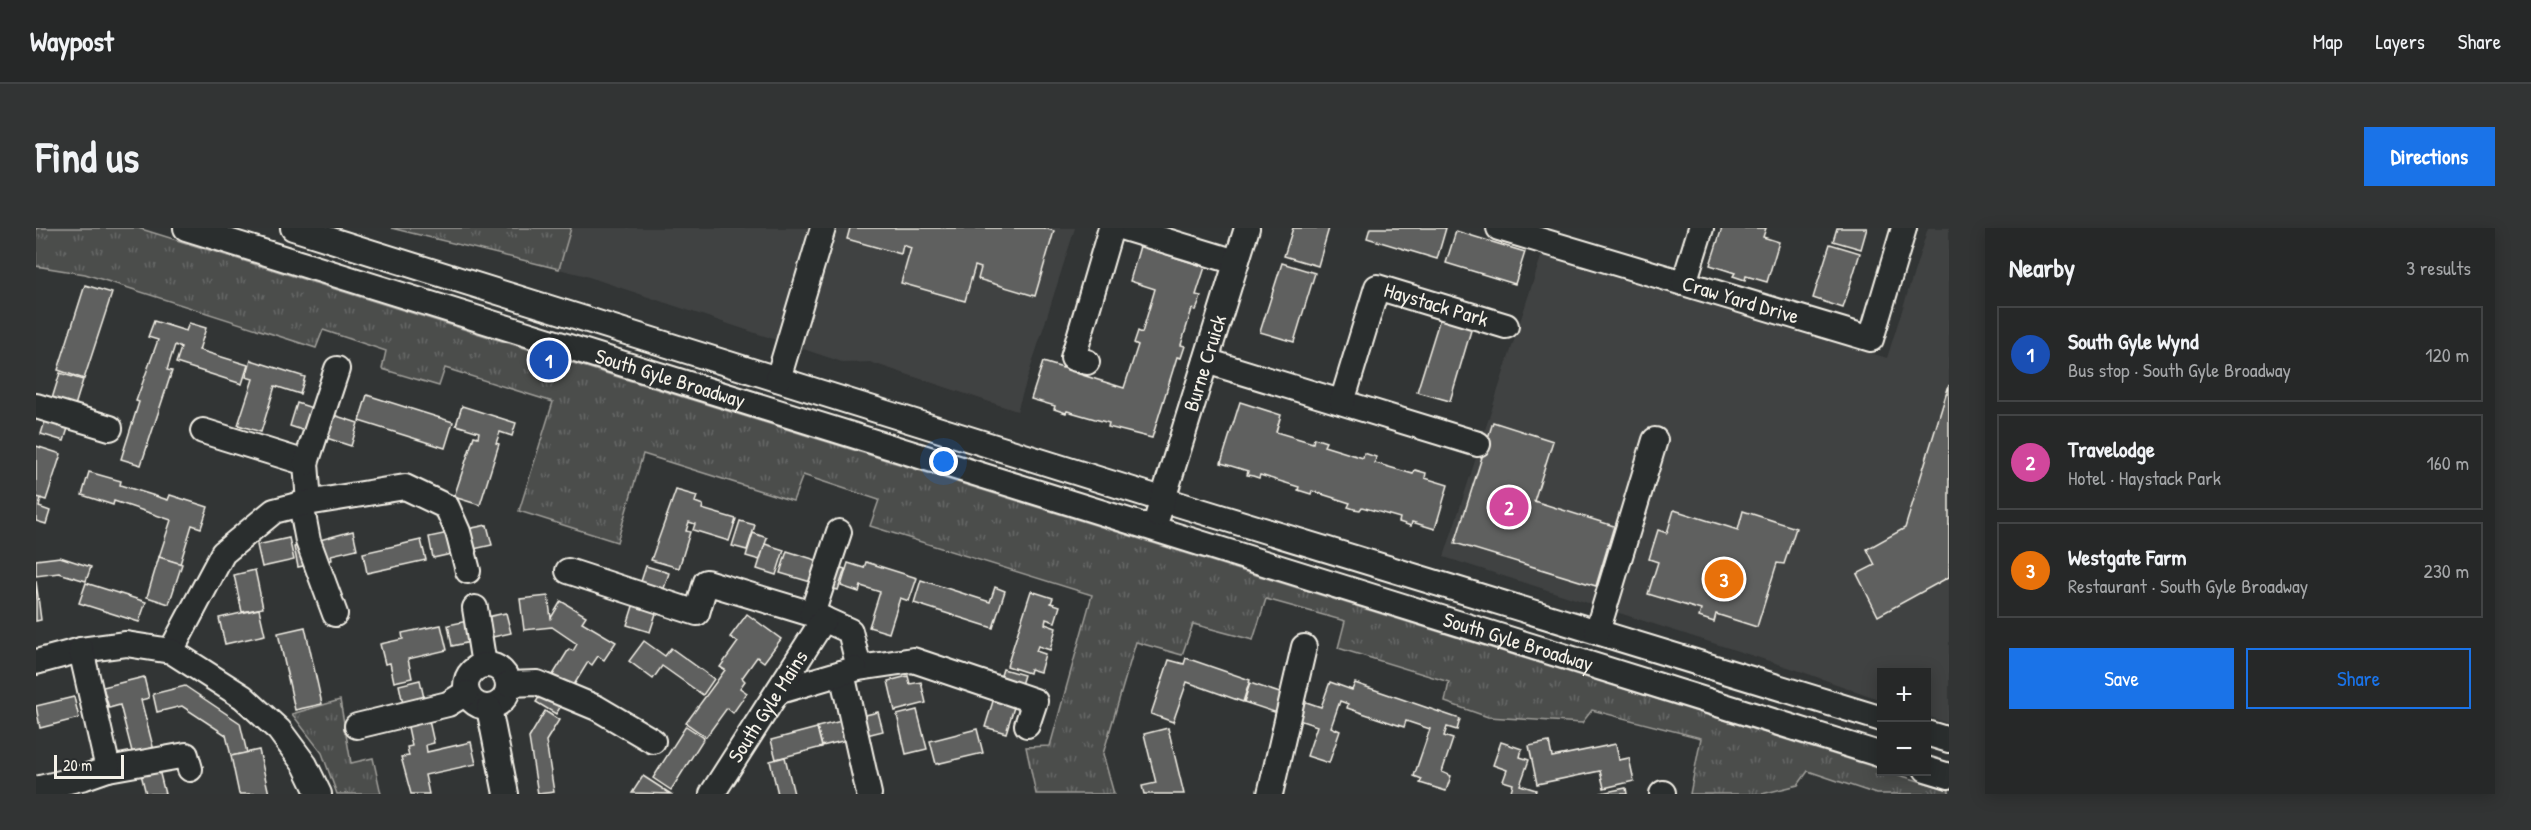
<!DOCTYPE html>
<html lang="en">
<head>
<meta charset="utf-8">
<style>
	:root { --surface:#262828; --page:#323434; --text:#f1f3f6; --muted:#a4a6a8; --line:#424445; --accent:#1a73e8 }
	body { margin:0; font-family:"Patrick Hand",sans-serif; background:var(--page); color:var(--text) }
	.controls { position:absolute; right:18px; bottom:18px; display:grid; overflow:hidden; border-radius:0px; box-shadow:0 3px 15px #0003 }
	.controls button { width:54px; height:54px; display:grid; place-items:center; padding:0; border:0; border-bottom:2px solid var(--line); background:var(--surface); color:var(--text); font:30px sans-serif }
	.scale { position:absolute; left:18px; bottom:15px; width:70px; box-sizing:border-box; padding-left:6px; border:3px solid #f4f1e8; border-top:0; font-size:16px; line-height:21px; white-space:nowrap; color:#f4f1e8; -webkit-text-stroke:4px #2a2d2e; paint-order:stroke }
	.you { position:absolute; left:908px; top:234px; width:21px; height:21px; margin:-15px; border:4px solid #fff; border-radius:50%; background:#1a73e8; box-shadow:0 0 0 9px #1a73e833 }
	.badge { display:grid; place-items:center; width:39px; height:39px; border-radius:50%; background:var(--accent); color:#fff; font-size:20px; font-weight:700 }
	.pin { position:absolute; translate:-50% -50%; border:3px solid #fff; box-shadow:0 2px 6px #0006 }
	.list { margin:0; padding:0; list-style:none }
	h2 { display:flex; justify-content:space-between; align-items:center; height:78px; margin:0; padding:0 24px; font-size:26px }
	h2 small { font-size:20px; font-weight:400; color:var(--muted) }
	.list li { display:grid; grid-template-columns:39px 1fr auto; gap:18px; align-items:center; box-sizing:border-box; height:96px; margin:0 12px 12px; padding:0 12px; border:2px solid var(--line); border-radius:0px }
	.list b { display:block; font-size:22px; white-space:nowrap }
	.list p { margin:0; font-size:20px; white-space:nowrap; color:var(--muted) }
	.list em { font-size:20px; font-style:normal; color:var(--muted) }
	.actions { display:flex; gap:12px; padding:18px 24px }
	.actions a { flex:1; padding:14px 0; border:2px solid var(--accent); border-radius:0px; text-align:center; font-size:21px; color:var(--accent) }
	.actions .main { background:var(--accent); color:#fff }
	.map { position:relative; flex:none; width:1913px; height:566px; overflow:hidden; border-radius:0px }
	header { display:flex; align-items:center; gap:36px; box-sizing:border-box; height:84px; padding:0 30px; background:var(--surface); border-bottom:2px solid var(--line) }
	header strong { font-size:28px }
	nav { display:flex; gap:33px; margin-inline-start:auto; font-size:21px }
	.intro { display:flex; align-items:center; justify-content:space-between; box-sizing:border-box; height:144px; padding:0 36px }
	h1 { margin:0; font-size:42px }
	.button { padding:15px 27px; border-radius:0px; background:var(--accent); color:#fff; font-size:21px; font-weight:700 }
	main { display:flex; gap:36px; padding:0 36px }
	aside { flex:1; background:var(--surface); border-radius:0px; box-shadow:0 3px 15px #0003 }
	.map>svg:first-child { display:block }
</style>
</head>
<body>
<header>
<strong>Waypost</strong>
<nav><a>Map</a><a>Layers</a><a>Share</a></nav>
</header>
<div class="intro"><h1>Find us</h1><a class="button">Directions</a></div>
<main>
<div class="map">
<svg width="1913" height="566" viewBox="0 0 1913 566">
	<defs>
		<pattern id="grass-tufts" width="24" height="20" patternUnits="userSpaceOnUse" patternTransform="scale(1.5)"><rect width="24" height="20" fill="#4b4d4c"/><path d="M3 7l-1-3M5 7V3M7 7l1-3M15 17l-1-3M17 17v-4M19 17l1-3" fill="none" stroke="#666766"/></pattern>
	</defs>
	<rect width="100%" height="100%" fill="#323535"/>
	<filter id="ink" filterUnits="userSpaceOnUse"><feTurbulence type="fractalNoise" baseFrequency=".0167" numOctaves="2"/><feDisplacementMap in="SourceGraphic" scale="12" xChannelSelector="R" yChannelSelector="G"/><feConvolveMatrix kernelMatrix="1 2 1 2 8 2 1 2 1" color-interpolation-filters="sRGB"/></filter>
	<g filter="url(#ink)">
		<g fill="#404242">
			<path d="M355,0h684l-58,183 -147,-49 -25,1 -262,-88z"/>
			<path d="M1892,0h21v496l-22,-8 -1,-43h-44l-1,27 -84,-30 -353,-113 98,-303 345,104z"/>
		</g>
		<g fill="url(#grass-tufts)" stroke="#a09f9a" stroke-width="1.5">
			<path d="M0,0h102l1743,541 1,3h7l60,18v4h-73l-68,-23 -10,14 -36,9h-72l11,-56 -109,-28 -10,13 -94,-6 -43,-15 4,-20 -111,-34 7,-27 -79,-22 -13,41 -60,-16 -11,31 -46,-13 -33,112 11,40h-78l-10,-47 24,-1 42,-151 -222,-69 9,-26 -76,-25 -10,26 -150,-47 -26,88 -98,-31 34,-109 -108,-34 -6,18 -57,-17 4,-18 -63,-21 -7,18 -231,-74 -49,-8z"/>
			<path d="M355,0h180l-12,41z"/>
			<path d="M304,472l11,63 22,-5 8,36h-44l-15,-41 -30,-39z"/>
		</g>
		<g fill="#5f605f" stroke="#f4f1e8" stroke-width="1.5">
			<path d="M814,0h194l10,3 -19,65 -57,-17 3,-11 -6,-2 -10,35 -64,-18 10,-35 -8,-3 -2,9 -54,-15z"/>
			<path d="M1257,0h36l-11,38 -34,-10z"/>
			<path d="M1334,0h76l-9,31 -70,-21z"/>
			<path d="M1686,0h44l-3,9 16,5 -12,40 -21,-6 -1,4 -12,-4 2,-3 -25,-8z"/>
			<path d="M1801,0h30l-6,21 -28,-8z"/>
			<path d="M1420,3l69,21 -10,32 -69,-21z"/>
			<path d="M1794,16l30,9 -17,55 -30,-10z"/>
			<path d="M1104,18l65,21 -9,28 5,1 -2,7 -3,7 -4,-1 -11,36 4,1 -4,12 -4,-1 -25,81 -44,-11 1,-4 -42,-12 -1,2 -12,-4 1,-3 -24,-7 12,-37 20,6 1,-3 14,5 -2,3 48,15 14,-43 -4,-2 4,-12 4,2 13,-44 -25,-8z"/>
			<path d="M1246,35l33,10 -21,69 -34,-10z"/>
			<path d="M49,57l27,8 -28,86 -26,-9z"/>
			<path d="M1404,90l32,9 -22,74 -33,-9z"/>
			<path d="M118,93l32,10 3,-8 17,5 -7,22 49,15 -6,19 -66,-21 5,-15 -6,-3 -8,25 5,1 -31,94 -20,-6 18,-57 -3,-1 22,-61 -10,-3z"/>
			<path d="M215,132l54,17 -5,17 -25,-8 -14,46 -23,-7 15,-46 -7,-2z"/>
			<path d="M24,145l23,7 -19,61 -23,-7z"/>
			<path d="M1913,157v192l-71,39 -21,-42 18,-9 -8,-16 38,-21z"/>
			<path d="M331,167l86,27 -8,26 -86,-27z"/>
			<path d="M1204,174l41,13 -5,17 37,11 1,-5 12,4 -2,4 39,12 1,-5 12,4 -1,6 38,11 2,-4 11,3 -1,5 23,7 -13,44 -23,-7 -1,4 -12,-4 1,-4 -38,-11 -2,3 -6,-1 -6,-2 2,-4 -38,-12 -1,3 -13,-4 1,-3 -39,-12 -1,3 -6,-2 -6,-1 1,-4 -27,-8z"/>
			<path d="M261,175l61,20 -7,23 -61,-20z"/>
			<path d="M426,178l54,17 -4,13 -12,-4 -4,11 3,1 -19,61 -26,-8 20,-61 4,1 1,-5 -23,-7z"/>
			<path d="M1457,194l60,19 -19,60 80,25 -18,60 -141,-43z"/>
			<path d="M0,218l25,8 -15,46 -10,-3z"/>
			<path d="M53,244l32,9 -1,4 48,15 2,-5 38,12 -7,21 -9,-3 -12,39 -21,-7 12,-37 -57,-19 -1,4 -31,-10z"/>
			<path d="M640,262l21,6 -2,6 8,3 -1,4 34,10 -7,22 -36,-11 2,-6 -6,-2 -3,9 4,1 -11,36 -28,-8z"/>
			<path d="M0,269l5,1 -2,9 11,4 -4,13 -10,-3z"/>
			<path d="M1638,282l64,20 5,-19 53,17 -12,36 -7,-1 -20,64 -41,-13 -2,8 -15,-5 2,-7 -53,-16 10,-32 -9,-3 9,-29 9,3z"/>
			<path d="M704,293l15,4 -8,25 -15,-4z"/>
			<path d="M451,297l5,20 -59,13 -4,-21z"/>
			<path d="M317,303l4,18 -26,6 1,5 -34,7 -4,-20z"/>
			<path d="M717,305l14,5 -7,22 -14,-4z"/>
			<path d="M253,310l5,22 -32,7 -5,-22z"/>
			<path d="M385,312l5,20 -59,13 -4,-20z"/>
			<path d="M729,316l19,6 -8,25 -19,-6z"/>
			<path d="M751,323l58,18 -7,21 -58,-17z"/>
			<path d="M24,329l31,10 -5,14 -27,-8 -23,3v-16z"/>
			<path d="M123,329l23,7 -13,40 -22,-7z"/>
			<path d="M830,334l51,16 -8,23 -9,-3 -11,35 -20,-6 11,-35 -19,-6 -2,6 -18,-6 7,-23 16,5z"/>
			<path d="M610,338l23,7 -19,59 -23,-7z"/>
			<path d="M219,342l8,38 -21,4 -8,-37z"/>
			<path d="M885,352l69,22 5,-15 10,4 -12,37 -79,-25z"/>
			<path d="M0,353l5,39 -5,1z"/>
			<path d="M50,355l60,19 -7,20 -60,-19z"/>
			<path d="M995,363l22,7 -2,5 9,3 -5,16 -9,-3 -1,5 11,4 -6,22 -12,-4 -2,5 9,3 -5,18 -10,-3 -1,4 -22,-7z"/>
			<path d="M512,368l3,22 10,-17 25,15 -4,6 34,20 -12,18 -6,-4 -6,9 -4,-3 -32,52 -20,-12 33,-53 4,2 4,-7 -25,-17 -28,3 -4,-31z"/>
			<path d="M223,381l6,26 -40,9 -6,-26z"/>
			<path d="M470,385l5,20 -59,13 -4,-21z"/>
			<path d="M711,386l34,25 -17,23 -7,-5 -15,21 3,3 -5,7 7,5 -14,20 -6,-5 -21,29 -20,-14 39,-53 -5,-3 18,-25 -8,-5z"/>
			<path d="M405,397l6,25 -39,9 4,19 -18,4 -4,-19 -5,1 -5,-20 23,-5 -1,-6z"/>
			<path d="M269,399l17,77 -27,6 -17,-77z"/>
			<path d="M608,413l21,15 6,-8 43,31 -11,16 -41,-29 -9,13 -24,-18z"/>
			<path d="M1150,430l64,22 -7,22 -56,-20 -14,40 -22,-8 18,-54 15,4z"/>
			<path d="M967,441l21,6 -18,58 -21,-6z"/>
			<path d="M872,448l2,8 11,-2 5,21 -31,8 -7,-30z"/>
			<path d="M108,449l5,21 -8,2 18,70 -21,5 -18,-70 -11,3 -6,-21z"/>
			<path d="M384,452l14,63 -8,2 1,7 44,-10 5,22 -51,11 4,19h-18l-10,-37 8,-1 -2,-9 5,-1 -13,-61z"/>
			<path d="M1294,454l22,8 3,-7 105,36 -3,11 -10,-3 -3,9 9,3 -11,33 9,4 -5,15 -26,-8 2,-4 -8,-3 16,-47 -24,-8 -2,6 -57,-19 1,-4 -8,-3 -9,26 9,4 -11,32 -22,-7 10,-30 -73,-24 6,-19 71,24z"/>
			<path d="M149,458l55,37 7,30 -16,3 -5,-21 -44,-29 -25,6 -4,-18z"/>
			<path d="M38,469l5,21 -39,10 -4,-22z"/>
			<path d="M881,482l10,39 -21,5 -9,-39z"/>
			<path d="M509,483l14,9 -13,21 8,51 -16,2 -9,-56z"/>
			<path d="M842,484l5,19 -61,15 -5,-19z"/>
			<path d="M650,498l18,12 -33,52 -18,-12z"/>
			<path d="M781,500l5,19 -46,12 -5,-19z"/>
			<path d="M1132,500l16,66h-40l-2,-8 14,-3 -12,-49z"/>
			<path d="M941,501l6,24 -47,11 -6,-23z"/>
			<path d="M1465,514l21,7 -2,8 9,3 -9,25 16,5 -1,4h-25l3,-10 -10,-3 4,-11 -14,-5z"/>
			<path d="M1513,514l3,15 64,-13 3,16 10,-2 5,23 -30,7 -4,-17 -63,13 -8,-38z"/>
			<path d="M223,522l10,44h-30l-8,-38z"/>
			<path d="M749,529l9,37h-16l-8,-33z"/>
			<path d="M123,542l6,24h-19l-5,-20z"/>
			<path d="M607,548l28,18 -39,-1z"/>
			<path d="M1590,560l1,6h-26v-1z"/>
		</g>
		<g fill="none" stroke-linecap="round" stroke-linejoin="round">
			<g stroke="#f4f1e8" stroke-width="28">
				<g id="minor">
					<path id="s1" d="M150,0l1696,527"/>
					<path d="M257,0l888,277 701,214"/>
					<path d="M1088,0l112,34"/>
					<path id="s2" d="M1463,0l372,111 33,-111"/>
					<path d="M1648,55l17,-55"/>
					<path d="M1170,133l272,83"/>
					<path d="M1051,134l-14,-4 38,-130"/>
					<path d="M742,151l45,-151"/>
					<path id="s3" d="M1306,174l35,-115 129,39"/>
					<path d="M0,178l74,22"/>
					<path d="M167,203l103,32 3,40"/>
					<path d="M270,235l31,-94"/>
					<path d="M265,276l7,37 27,73"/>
					<path id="s4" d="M1122,287l89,-287"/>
					<path d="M532,343l129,42 9,-31 106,32 38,17 9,37 54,-8 122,41 -8,24"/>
					<path d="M439,380l9,57"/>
					<path d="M776,386l27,-82"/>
					<path d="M1561,404l58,-192"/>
					<path d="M135,423l52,-98 51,-42 27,-7 104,-17 42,20 11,25 10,39"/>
					<path d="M0,434l45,-12 45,-6 45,7 72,46 36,33 26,35 14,29"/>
					<circle cx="451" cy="458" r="21"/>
					<path d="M806,445l27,121"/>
					<path d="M472,456l29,-1 60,25 56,33"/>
					<path d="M744,463l75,-22"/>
					<path d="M453,480l17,86"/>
					<path d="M321,498l91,-22 18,-11"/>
					<path d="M1890,505l23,7"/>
					<path d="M72,541l78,-14 4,14"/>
					<path d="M1890,541l23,7"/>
					<path d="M0,561l49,-12 23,-8 -27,-119"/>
					<path id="s5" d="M676,566l112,-175"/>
					<path d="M1234,566l34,-147"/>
					<path d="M1626,566l1,-1"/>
				</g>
			</g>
			<use href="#minor" stroke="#2a2d2e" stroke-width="24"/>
		</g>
	</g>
	<g text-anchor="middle" stroke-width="4.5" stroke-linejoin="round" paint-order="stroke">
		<g font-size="21" fill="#f4f1e8" stroke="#2a2d2e">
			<text dy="7" stroke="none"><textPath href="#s2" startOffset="252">Craw Yard Drive</textPath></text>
			<text dy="7" stroke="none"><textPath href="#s3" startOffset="182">Haystack Park</textPath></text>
			<text dy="7" stroke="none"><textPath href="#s4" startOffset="159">Burne Cruick</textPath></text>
			<text dy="7" stroke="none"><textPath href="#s1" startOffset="507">South Gyle Broadway</textPath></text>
			<text dy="7" stroke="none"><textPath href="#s1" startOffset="1395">South Gyle Broadway</textPath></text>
			<text dy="7" stroke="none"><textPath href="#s5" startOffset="104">South Gyle Mains</textPath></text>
		</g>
	</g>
</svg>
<div class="controls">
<button>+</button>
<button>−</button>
</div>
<div class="scale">20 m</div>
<div class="you"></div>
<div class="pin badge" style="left:513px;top:132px;background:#1a4fb4">1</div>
<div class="pin badge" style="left:1473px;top:279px;background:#d1479c">2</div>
<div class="pin badge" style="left:1688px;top:351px;background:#e8710a">3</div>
</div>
<aside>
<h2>Nearby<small>3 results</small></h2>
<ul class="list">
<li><span class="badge" style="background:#1a4fb4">1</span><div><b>South Gyle Wynd</b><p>Bus stop · South Gyle Broadway</p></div><em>120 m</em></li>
<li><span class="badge" style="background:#d1479c">2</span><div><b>Travelodge</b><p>Hotel · Haystack Park</p></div><em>160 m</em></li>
<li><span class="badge" style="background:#e8710a">3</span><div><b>Westgate Farm</b><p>Restaurant · South Gyle Broadway</p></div><em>230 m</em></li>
</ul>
<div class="actions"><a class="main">Save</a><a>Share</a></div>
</aside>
</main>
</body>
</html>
